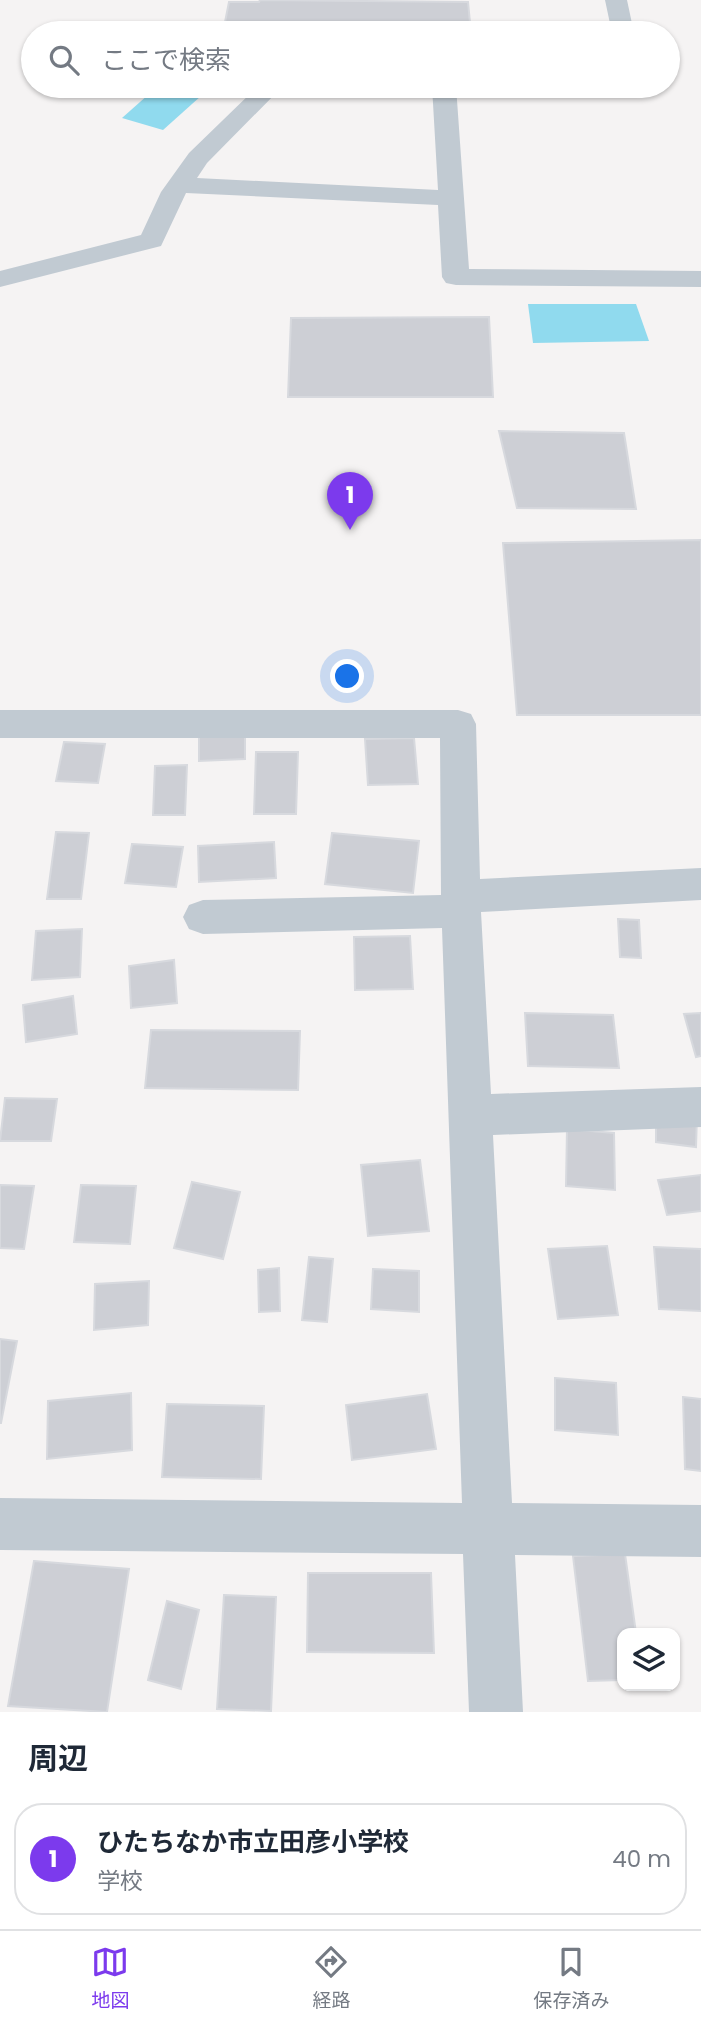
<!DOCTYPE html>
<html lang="ja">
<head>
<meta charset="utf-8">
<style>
	:root { --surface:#fff; --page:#f6f6f7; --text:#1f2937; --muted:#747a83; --line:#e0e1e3; --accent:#7c3aed }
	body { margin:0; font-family:Poppins,"Noto Sans JP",sans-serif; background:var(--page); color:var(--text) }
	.controls { position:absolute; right:21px; bottom:21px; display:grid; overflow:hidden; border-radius:14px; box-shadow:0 2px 5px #0004 }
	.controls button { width:63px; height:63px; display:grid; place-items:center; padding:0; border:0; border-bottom:2px solid var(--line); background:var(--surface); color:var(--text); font:35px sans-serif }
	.you { position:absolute; left:348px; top:677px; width:24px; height:24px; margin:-18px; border:5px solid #fff; border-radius:50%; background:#1a73e8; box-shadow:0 0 0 10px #1a73e833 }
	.badge { display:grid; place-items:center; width:46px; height:46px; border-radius:50%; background:var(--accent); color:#fff; font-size:23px; font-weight:700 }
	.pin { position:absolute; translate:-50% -58px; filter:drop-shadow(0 2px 4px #0008) }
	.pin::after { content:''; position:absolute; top:37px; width:24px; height:21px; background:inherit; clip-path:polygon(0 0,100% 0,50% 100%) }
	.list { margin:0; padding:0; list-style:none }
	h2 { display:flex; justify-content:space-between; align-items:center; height:91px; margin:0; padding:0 28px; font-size:30px }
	h2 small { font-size:23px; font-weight:400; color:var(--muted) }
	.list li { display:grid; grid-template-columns:46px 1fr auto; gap:21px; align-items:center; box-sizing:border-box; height:112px; margin:0 14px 14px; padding:0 14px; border:2px solid var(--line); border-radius:28px }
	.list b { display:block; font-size:26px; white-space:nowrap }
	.list p { margin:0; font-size:23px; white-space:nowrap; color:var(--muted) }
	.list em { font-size:23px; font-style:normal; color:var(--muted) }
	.icon { flex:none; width:38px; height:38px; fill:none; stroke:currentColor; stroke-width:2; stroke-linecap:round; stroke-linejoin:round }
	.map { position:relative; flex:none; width:701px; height:1712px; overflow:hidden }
	.search { position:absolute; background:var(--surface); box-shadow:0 2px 5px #0004; left:21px; right:21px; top:21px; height:77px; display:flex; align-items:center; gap:18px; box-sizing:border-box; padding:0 24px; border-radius:38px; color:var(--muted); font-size:26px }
	.sheet { height:217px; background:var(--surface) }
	nav { display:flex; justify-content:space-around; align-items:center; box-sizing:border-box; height:98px; border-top:2px solid var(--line); background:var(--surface); font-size:19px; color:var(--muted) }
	nav a { display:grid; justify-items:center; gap:4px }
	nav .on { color:var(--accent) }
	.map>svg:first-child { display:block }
</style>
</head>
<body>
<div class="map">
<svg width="701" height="1712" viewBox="0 0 701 1712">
	<rect width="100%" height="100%" fill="#f5f3f3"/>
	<g fill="#90daee">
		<path d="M158,86h49l4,1 -48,43 -41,-12z"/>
		<path d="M528,304h108l13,37 -116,2z"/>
	</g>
	<g fill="#cdcfd5" stroke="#d7d9de" stroke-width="2">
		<path d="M260,0l208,2 3,31h-75v-11h-171l4,-20h30z"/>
		<path d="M550,26l1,7h-18l-1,-6z"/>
		<path d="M501,27l20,1 1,5h-21z"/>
		<path d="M489,317l4,80h-205l3,-79z"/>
		<path d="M499,431l125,2 12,76 -119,-1z"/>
		<path d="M701,540v175h-184l-14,-172z"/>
		<path d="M245,733v26l-46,2v-26z"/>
		<path d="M414,738l4,46 -50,1 -3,-46z"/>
		<path d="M64,742l41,2 -7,39 -42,-2z"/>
		<path d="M256,752h42l-2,62h-42z"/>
		<path d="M187,765l-2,50h-32l2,-49z"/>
		<path d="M56,832l33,1 -8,66h-34z"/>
		<path d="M332,833l87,8 -6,52 -88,-9z"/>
		<path d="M274,842l2,36 -77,4 -1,-36z"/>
		<path d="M132,844l51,3 -7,40 -51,-4z"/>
		<path d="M618,919l21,1 2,38 -21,-1z"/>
		<path d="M82,929l-2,48 -48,3 4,-49z"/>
		<path d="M410,936l3,53 -58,1 -1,-53z"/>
		<path d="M174,960l3,43 -46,5 -2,-42z"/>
		<path d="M73,996l4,38 -51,8 -3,-37z"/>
		<path d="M525,1013l88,2 6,53 -91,-2z"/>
		<path d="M701,1013v43l-5,1 -12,-43z"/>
		<path d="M151,1030l149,1 -2,59 -153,-2z"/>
		<path d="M5,1098l52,1 -6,42h-51z"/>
		<path d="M656,1110l41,5 -1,32 -40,-5z"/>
		<path d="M567,1129l47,4 1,57 -49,-4z"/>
		<path d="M420,1160l9,71 -61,5 -7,-71z"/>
		<path d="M701,1175v36l-34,4 -9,-35z"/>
		<path d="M192,1182l48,10 -17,67 -49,-11z"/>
		<path d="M0,1185l34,1 -10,63 -24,-1z"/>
		<path d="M81,1185l55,1 -6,58 -56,-2z"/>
		<path d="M607,1246l11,69 -60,4 -10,-70z"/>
		<path d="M654,1247l47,2v62l-42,-2z"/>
		<path d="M309,1257l24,2 -6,63 -25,-2z"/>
		<path d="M279,1268l1,43 -21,1 -1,-42z"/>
		<path d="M373,1269l46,2v41l-48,-3z"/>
		<path d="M149,1281l-1,44 -54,5 1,-46z"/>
		<path d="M0,1339l17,2 -16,82h-1z"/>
		<path d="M555,1378l61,5 2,52 -63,-5z"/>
		<path d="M131,1393l1,57 -85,9 1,-58z"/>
		<path d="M427,1394l9,55 -84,11 -6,-55z"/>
		<path d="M683,1397l18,2v72l-16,-2z"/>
		<path d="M167,1404l97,2 -3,73 -99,-2z"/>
		<path d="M625,1554l11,79h-14v47l-34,1 -15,-125z"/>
		<path d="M34,1561l95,8 -22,143 -99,-6z"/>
		<path d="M308,1573h123l3,80 -127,-1z"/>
		<path d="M224,1595l52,2 -5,114 -54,-2z"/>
		<path d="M167,1601l32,9 -18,79 -33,-9z"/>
	</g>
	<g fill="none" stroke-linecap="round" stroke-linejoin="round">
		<g fill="#c1cad2" fill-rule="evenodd">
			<path d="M605,0h22l7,33h-22z"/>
			<path d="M258,86h25l-76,77 -10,15 241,12 -6,-104h24l13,183 232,2v16l-245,-2 -10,-2 -4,-6 -4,-72 -252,-12 -25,53 -161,41v-16l141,-36 20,-43 28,-39z"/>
			<path d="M0,710h458l13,4 5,10 4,155 221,-11v32l-220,12 10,182 210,-7v40l-208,8 19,368 189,2v52l-186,-2 8,157h-54l-6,-158 -463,-4v-52l462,5 -20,-575 -239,6 -14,-5 -6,-12 6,-12 14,-5 238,-5 -1,-157h-440z"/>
		</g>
	</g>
</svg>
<div class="controls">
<button><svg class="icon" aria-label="layers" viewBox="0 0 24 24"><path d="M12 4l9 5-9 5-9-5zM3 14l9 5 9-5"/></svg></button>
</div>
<div class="you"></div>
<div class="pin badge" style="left:350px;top:530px">1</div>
<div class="search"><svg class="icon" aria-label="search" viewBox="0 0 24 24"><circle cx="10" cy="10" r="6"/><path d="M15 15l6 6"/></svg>ここで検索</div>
</div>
<section class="sheet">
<h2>周辺<small></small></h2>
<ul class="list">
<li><span class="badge">1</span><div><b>ひたちなか市立田彦小学校</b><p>学校</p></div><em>40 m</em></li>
</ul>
</section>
<nav>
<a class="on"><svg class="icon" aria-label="map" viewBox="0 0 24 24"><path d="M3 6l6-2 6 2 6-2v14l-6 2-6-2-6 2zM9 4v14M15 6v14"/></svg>地図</a>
<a><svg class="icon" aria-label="directions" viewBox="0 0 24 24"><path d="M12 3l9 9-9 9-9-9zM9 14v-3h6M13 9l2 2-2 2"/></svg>経路</a>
<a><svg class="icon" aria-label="saved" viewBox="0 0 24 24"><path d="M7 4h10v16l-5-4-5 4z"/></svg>保存済み</a>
</nav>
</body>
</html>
